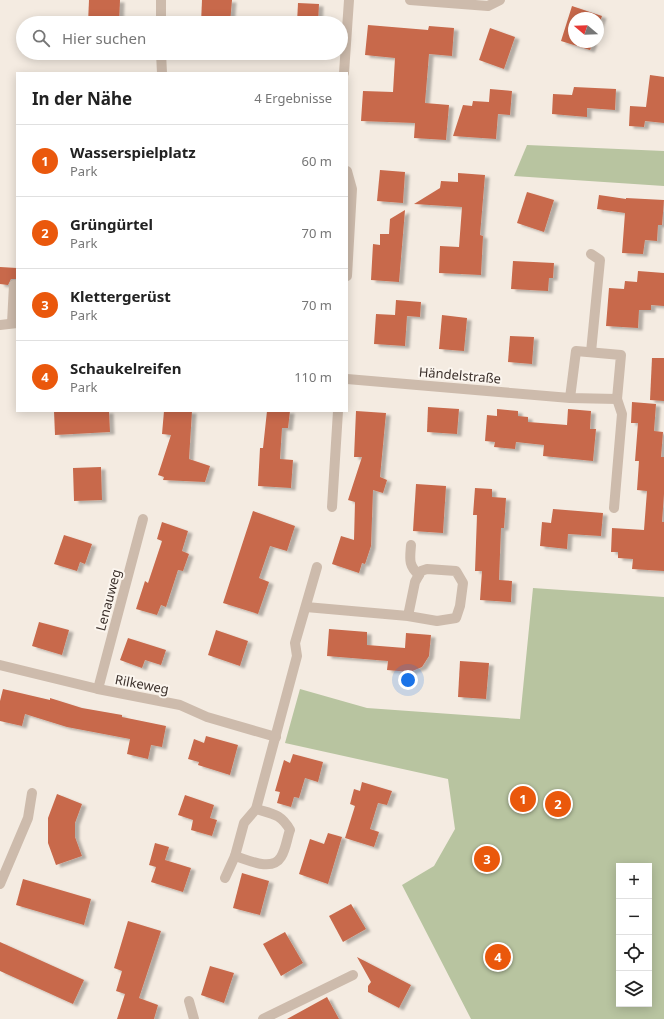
<!DOCTYPE html>
<html lang="de">
<head>
<meta charset="utf-8">
<style>
	:root { --surface:#fff; --page:#f6f6f6; --text:#222; --muted:#767676; --line:#e0e0e0; --accent:#ea580c }
	body { margin:0; font-family:"Noto Sans",sans-serif; background:var(--page); color:var(--text) }
	.controls { position:absolute; right:12px; bottom:12px; display:grid; overflow:hidden; border-radius:0px; box-shadow:0 2px 10px #0003 }
	.controls button { width:36px; height:36px; display:grid; place-items:center; padding:0; border:0; border-bottom:1px solid var(--line); background:var(--surface); color:var(--text); font:20px sans-serif }
	.compass { position:absolute; left:568px; top:12px; width:36px; height:36px; border-radius:50%; background:var(--surface); box-shadow:0 2px 10px #0003; rotate:289deg }
	.you { position:absolute; left:408px; top:680px; width:14px; height:14px; margin:-10px; border:3px solid #fff; border-radius:50%; background:#1a73e8; box-shadow:0 0 0 6px #1a73e833 }
	.badge { display:grid; place-items:center; width:26px; height:26px; border-radius:50%; background:var(--accent); color:#fff; font-size:13px; font-weight:700 }
	.pin { position:absolute; translate:-50% -50%; border:2px solid #fff; box-shadow:0 1px 4px #0006 }
	.list { margin:0; padding:0; list-style:none }
	h2 { display:flex; justify-content:space-between; align-items:center; height:52px; margin:0; padding:0 16px; font-size:17px }
	h2 small { font-size:13px; font-weight:400; color:var(--muted) }
	.list li { display:grid; grid-template-columns:26px 1fr auto; gap:12px; align-items:center; box-sizing:border-box; height:72px; padding:0 16px; border-top:1px solid var(--line) }
	.list b { display:block; font-size:15px; white-space:nowrap }
	.list p { margin:0; font-size:13px; white-space:nowrap; color:var(--muted) }
	.list em { font-size:13px; font-style:normal; color:var(--muted) }
	.icon { flex:none; width:22px; height:22px; fill:none; stroke:currentColor; stroke-width:2; stroke-linecap:round; stroke-linejoin:round }
	.map { position:relative; flex:none; width:664px; height:1019px; overflow:hidden }
	.search { position:absolute; background:var(--surface); box-shadow:0 2px 10px #0003; left:16px; top:16px; width:332px; height:44px; display:flex; align-items:center; gap:10px; box-sizing:border-box; padding:0 14px; border-radius:22px; color:var(--muted); font-size:15px }
	.panel { position:absolute; background:var(--surface); box-shadow:0 2px 10px #0003; left:16px; top:72px; width:332px; height:340px; border-radius:0px }
	.map>svg:first-child { display:block }
</style>
</head>
<body>
<div class="map">
<svg width="664" height="1019" viewBox="0 0 664 1019">
	<defs>
		<filter id="shadow"><feDropShadow dx="4.5" dy="2.5" stdDeviation="1" flood-color="#0004"/></filter>
	</defs>
	<rect width="100%" height="100%" fill="#f4ebe1"/>
	<g fill="#b8c4a0" fill-rule="evenodd">
		<path d="M527,145l137,6v35l-150,-10z"/>
		<path d="M533,588l131,9v422h-193l-69,-134 32,-19 21,-37 -7,-50 -163,-36 15,-54 67,19 153,11zM619,866h30v138h-30z"/>
	</g>
	<g fill="#c8694b" filter="url(#shadow)">
		<path d="M89,0h31l-1,23h-31z"/>
		<path d="M202,0h30l-2,23h-29z"/>
		<path d="M298,3l21,1 -1,19h-21z"/>
		<path d="M572,6l30,10 -4,11v-9h-24v24h19l-3,8 -29,-9z"/>
		<path d="M368,25l60,5 1,-4 25,2 -2,28 -23,-2 -4,49 24,2 -3,35 -32,-2 1,-15 -54,-2 2,-30 30,1 2,-34 -30,-3z"/>
		<path d="M490,28l25,9 -11,32 -25,-9z"/>
		<path d="M650,75l14,2v46l-19,-2 -1,6 -15,-1 1,-20 16,1z"/>
		<path d="M574,87l42,2 -1,21 -28,-2v9l-35,-3 1,-20 19,1z"/>
		<path d="M490,89l22,2 -2,24 -12,-1 -2,25 -43,-3 10,-31 9,1 1,-5 16,1z"/>
		<path d="M380,170l25,2 -2,31 -26,-2z"/>
		<path d="M458,173l27,2 -5,60 3,1 -2,39 -42,-2 1,-27 19,1 3,-40 -48,-3 26,-16 1,-7 17,1z"/>
		<path d="M527,192l27,8 -10,32 -27,-9z"/>
		<path d="M599,195l27,4v-1l38,2 -2,25h-4l-1,16 -12,-1 -2,14 -21,-1 3,-40 -28,-4z"/>
		<path d="M405,210l-6,72 -28,-2 2,-36 7,1v-11h9l1,-15z"/>
		<path d="M513,261l41,2 -1,15h-4l-1,13 -37,-2z"/>
		<path d="M0,267l17,1v11h-6l-3,6 -8,-1z"/>
		<path d="M638,271l26,2v33l-13,-1v5h-12l-1,18 -32,-2 3,-38 15,1 1,-8 12,1z"/>
		<path d="M396,300l25,2 -1,15 -13,-1 -2,30 -31,-2 2,-30 19,1z"/>
		<path d="M442,315l25,3 -3,33 -25,-2z"/>
		<path d="M510,336l24,1 -2,27 -24,-2z"/>
		<path d="M652,358h12v43l-14,-1z"/>
		<path d="M632,402l24,2 -2,27 9,1 -2,25h3v37l-2,28h2v49l-32,-2 1,-10 -15,-1v-6h-7l1,-24 32,2 3,-39 -10,-1 2,-29h-4l3,-38h-7z"/>
		<path d="M428,407l31,2 -2,25 -30,-2z"/>
		<path d="M497,409l21,2v5l10,1v5l39,3 1,-16 23,2 -1,18h6l-3,32 -50,-5 1,-11 -28,-3 -1,7 -21,-2 1,-5 -10,-1 2,-26 10,1z"/>
		<path d="M54,411h55l1,21 -55,3z"/>
		<path d="M164,411h28l-3,48 21,7 -5,16 -42,-2 1,-3 -6,-2 13,-40 -9,-1z"/>
		<path d="M267,411h23l-2,17h-6l-2,31 13,1 -2,28 -33,-2 2,-38h3z"/>
		<path d="M356,411l30,2 -6,64 7,3 -4,13 -10,-3 -2,56 -6,18 -3,-1 -3,10 -27,-9 9,-28 13,4 1,-38 -7,-2 14,-43h-8z"/>
		<path d="M101,467l1,33 -28,1 -1,-33z"/>
		<path d="M416,484l30,2 -3,47 -30,-2z"/>
		<path d="M475,488l17,1v8l14,1 -2,30h-3l-2,52 13,1 -1,21 -31,-2 2,-29h-7l2,-56h-4z"/>
		<path d="M553,509l50,4 -2,23 -33,-2 -1,15 -27,-3 2,-24 9,1z"/>
		<path d="M253,511l42,15 -8,25 -17,-5 -11,32 10,4 -11,32 -35,-11z"/>
		<path d="M162,522l26,9 -6,20 7,3 -6,17 -5,-1 -12,37 -5,-2 -4,10 -21,-6 9,-28 3,2 14,-42 -5,-2z"/>
		<path d="M64,535l28,9 -7,20 -5,-2 -3,9 -23,-7z"/>
		<path d="M39,622l30,8 -7,25 -30,-9z"/>
		<path d="M329,629l38,3v13l38,3 1,-15 25,2 -2,21 -7,11 -12,5 -23,-2 1,-9 -61,-5z"/>
		<path d="M216,630l32,11 -8,25 -32,-11z"/>
		<path d="M128,638l38,12 -5,15 -16,-5 -3,8 -22,-8z"/>
		<path d="M460,661l29,2 -3,36 -28,-2z"/>
		<path d="M3,689l47,11v-2l32,10 40,7v2l44,9 -4,21 -11,-2 -3,14 -21,-5 3,-15 -63,-12 -42,-13 -3,12 -22,-5v-20z"/>
		<path d="M206,736l32,9 -8,30 -32,-10 1,-3 -11,-3 6,-20 10,4z"/>
		<path d="M293,754l30,8 -5,20 -13,-4 -6,20 -5,-1 -3,10 -14,-4 3,-11 -5,-1 9,-31 6,3z"/>
		<path d="M362,782l30,9 -5,14 -9,-2 -8,26 9,3 -5,15 -29,-9 10,-32 -5,-2 4,-15 6,2z"/>
		<path d="M57,794l25,10 -7,19v14l7,19 -26,9 -8,-22v-25z"/>
		<path d="M185,795l29,10 -4,13 7,2 -5,16 -21,-6 2,-10 -15,-5z"/>
		<path d="M328,833l14,4 -14,47 -29,-10 11,-35 14,5z"/>
		<path d="M155,843l14,4 -4,13 26,8 -8,24 -32,-10 5,-15 -7,-2z"/>
		<path d="M242,873l27,8 -9,34 -27,-7z"/>
		<path d="M23,879l68,20 -7,26 -68,-20z"/>
		<path d="M351,904l15,25 -23,13 -14,-26z"/>
		<path d="M128,921l33,10 -22,67 19,7 -4,14h-37l8,-25 -9,-3 6,-20 -8,-3z"/>
		<path d="M285,932l18,31 -22,13 -18,-32z"/>
		<path d="M0,942l84,38 -11,24 -73,-33z"/>
		<path d="M357,957l54,28 -12,23 -31,-16v-6l3,-4z"/>
		<path d="M210,966l24,7 -10,30 -23,-8z"/>
		<path d="M327,997l12,22h-52z"/>
	</g>
	<g fill="none" stroke-linecap="round" stroke-linejoin="round">
		<g stroke="#cdbbac" stroke-width="10">
			<path d="M161,0v23"/>
			<path d="M410,0l78,6 12,-6"/>
			<path d="M161,53l1,20"/>
			<path d="M344,73l5,-73"/>
			<path d="M347,171l5,18 -5,87"/>
			<path d="M591,254l9,6 -9,92"/>
			<path d="M12,323l2,-38"/>
			<path d="M0,325l17,-2"/>
			<path d="M347,379l223,19 47,1 4,-44 -45,-4 -6,47"/>
			<path d="M332,507l6,-96"/>
			<path d="M614,508l8,-94 -5,-15"/>
			<path d="M411,545c-1,14 -3,20 8,30"/>
			<path d="M306,607l102,9 29,5 19,-3 4,-12 3,-23 -7,-12 -29,-2 -6,2 -6,11 -7,34"/>
			<path d="M0,665l98,24 82,16 27,12 69,20"/>
			<path d="M98,689l45,-170"/>
			<path d="M235,856c13,4 37,16 46,1 5,-8 6,-19 9,-27 -9,-16 -17,-16 -34,-21"/>
			<path d="M225,878l10,-22 9,-33 12,-14 41,-153 -2,-13 22,-76"/>
			<path d="M0,884l28,-66 4,-25"/>
			<path d="M189,1001l5,18"/>
			<path d="M263,1019l90,-44"/>
		</g>
	</g>
	<g text-anchor="middle" stroke-width="4" stroke-linejoin="round" paint-order="stroke">
		<g font-size="13" fill="#3b302b" stroke="#fbf5ee">
			<text transform="translate(460 375) rotate(5)" y="5">Händelstraße</text>
			<text transform="translate(108 600) rotate(-75)" y="5">Lenauweg</text>
			<text transform="translate(142 684) rotate(11)" y="5">Rilkeweg</text>
		</g>
	</g>
</svg>
<div class="controls">
<button>+</button>
<button>−</button>
<button><svg class="icon" aria-label="locate" viewBox="0 0 24 24"><circle cx="12" cy="12" r="6"/><path d="M12 2v4M12 18v4M2 12h4M18 12h4"/></svg></button>
<button><svg class="icon" aria-label="layers" viewBox="0 0 24 24"><path d="M12 4l9 5-9 5-9-5zM3 14l9 5 9-5"/></svg></button>
</div>
<svg class="compass" viewBox="-18 -18 36 36"><path d="M0-13l5 13h-10z" fill="#e53935"/><path d="M0 13l5-13h-10z" fill="#767676"/></svg>
<div class="you"></div>
<div class="pin badge" style="left:523px;top:799px">1</div>
<div class="pin badge" style="left:558px;top:804px">2</div>
<div class="pin badge" style="left:487px;top:859px">3</div>
<div class="pin badge" style="left:498px;top:957px">4</div>
<div class="search"><svg class="icon" aria-label="search" viewBox="0 0 24 24"><circle cx="10" cy="10" r="6"/><path d="M15 15l6 6"/></svg>Hier suchen</div>
<section class="panel">
<h2>In der Nähe<small>4 Ergebnisse</small></h2>
<ul class="list">
<li><span class="badge">1</span><div><b>Wasserspielplatz</b><p>Park</p></div><em>60 m</em></li>
<li><span class="badge">2</span><div><b>Grüngürtel</b><p>Park</p></div><em>70 m</em></li>
<li><span class="badge">3</span><div><b>Klettergerüst</b><p>Park</p></div><em>70 m</em></li>
<li><span class="badge">4</span><div><b>Schaukelreifen</b><p>Park</p></div><em>110 m</em></li>
</ul>
</section>
</div>
</body>
</html>
